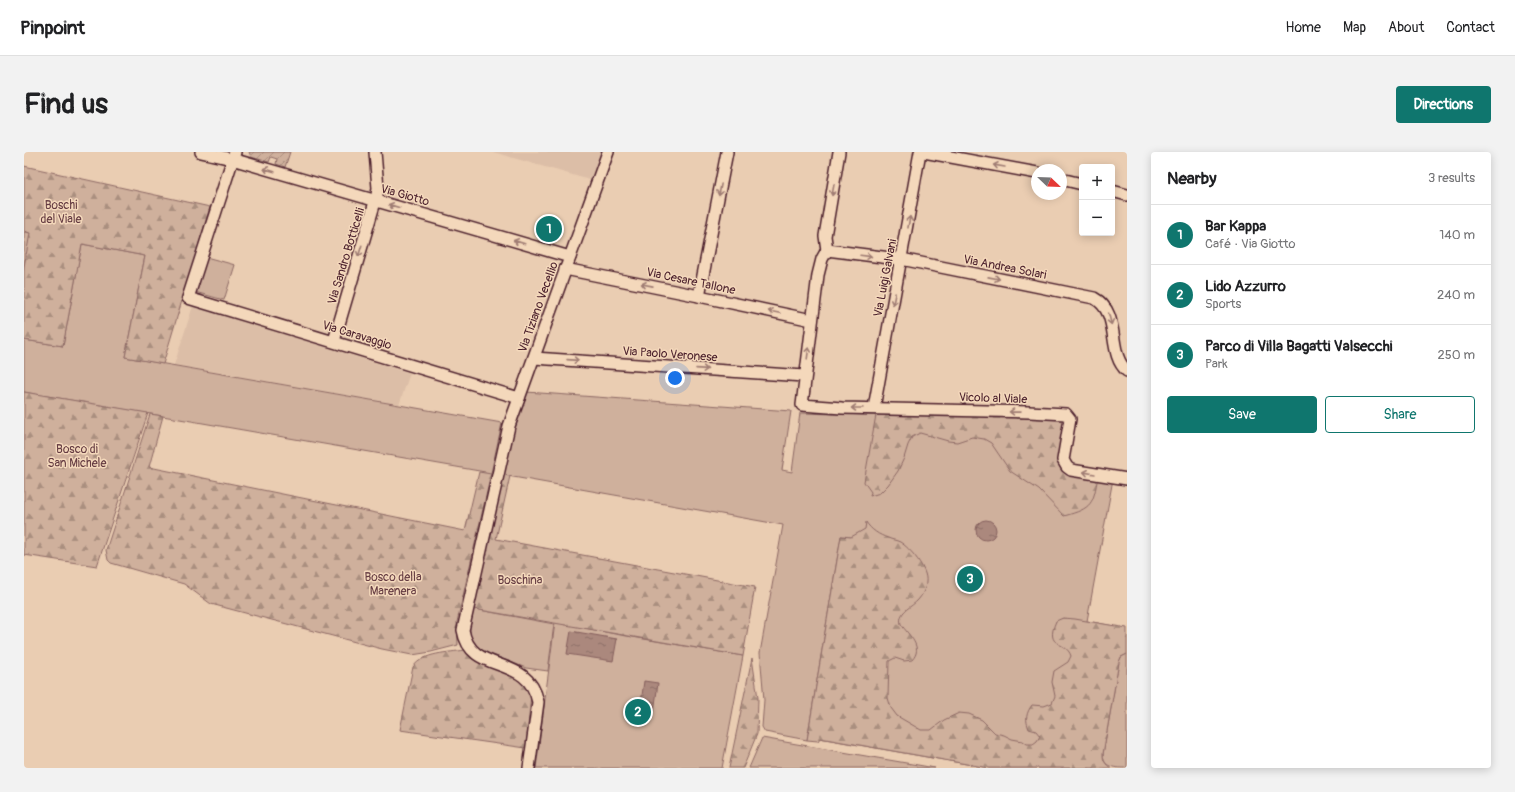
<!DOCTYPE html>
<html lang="en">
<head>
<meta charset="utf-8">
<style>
	:root { --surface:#fff; --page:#f2f2f2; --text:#202124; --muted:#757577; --line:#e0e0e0; --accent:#0f766e }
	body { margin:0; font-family:Pangolin,sans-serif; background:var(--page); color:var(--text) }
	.controls { position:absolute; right:12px; top:12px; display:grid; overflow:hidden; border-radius:4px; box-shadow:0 2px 10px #0003 }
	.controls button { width:36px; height:36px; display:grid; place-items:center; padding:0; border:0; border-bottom:1px solid var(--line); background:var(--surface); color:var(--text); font:20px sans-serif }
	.compass { position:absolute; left:1007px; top:12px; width:36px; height:36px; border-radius:50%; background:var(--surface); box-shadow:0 2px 10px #0003; rotate:113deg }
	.you { position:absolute; left:651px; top:226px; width:14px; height:14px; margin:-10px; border:3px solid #fff; border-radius:50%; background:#1a73e8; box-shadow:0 0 0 6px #1a73e833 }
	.badge { display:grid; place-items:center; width:26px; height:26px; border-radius:50%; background:var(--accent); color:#fff; font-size:13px; font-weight:700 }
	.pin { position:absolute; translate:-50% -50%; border:2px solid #fff; box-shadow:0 1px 4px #0006 }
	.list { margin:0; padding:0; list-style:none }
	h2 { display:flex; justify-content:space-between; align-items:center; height:52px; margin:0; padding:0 16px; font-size:17px }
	h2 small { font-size:13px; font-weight:400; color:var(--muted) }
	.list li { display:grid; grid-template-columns:26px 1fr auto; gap:12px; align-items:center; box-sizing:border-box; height:60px; padding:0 16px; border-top:1px solid var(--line) }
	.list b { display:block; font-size:15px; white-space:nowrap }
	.list p { margin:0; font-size:13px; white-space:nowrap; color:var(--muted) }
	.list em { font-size:13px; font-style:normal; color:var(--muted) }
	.actions { display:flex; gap:8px; padding:12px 16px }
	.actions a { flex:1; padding:9px 0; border:1px solid var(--accent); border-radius:4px; text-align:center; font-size:14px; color:var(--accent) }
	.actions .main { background:var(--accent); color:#fff }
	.map { position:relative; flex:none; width:1103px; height:616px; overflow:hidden; border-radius:4px }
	header { display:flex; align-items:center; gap:24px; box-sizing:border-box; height:56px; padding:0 20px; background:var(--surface); border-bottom:1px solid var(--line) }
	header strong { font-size:19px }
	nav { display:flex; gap:22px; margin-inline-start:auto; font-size:14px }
	.intro { display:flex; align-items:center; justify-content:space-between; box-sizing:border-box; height:96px; padding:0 24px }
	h1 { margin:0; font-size:28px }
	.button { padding:10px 18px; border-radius:4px; background:var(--accent); color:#fff; font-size:14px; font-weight:700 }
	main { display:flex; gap:24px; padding:0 24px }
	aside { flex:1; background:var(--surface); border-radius:4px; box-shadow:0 2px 10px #0003 }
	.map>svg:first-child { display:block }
</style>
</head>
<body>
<header>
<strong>Pinpoint</strong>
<nav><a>Home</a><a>Map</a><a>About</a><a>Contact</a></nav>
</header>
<div class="intro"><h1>Find us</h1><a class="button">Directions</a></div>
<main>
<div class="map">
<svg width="1103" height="616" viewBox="0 0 1103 616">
	<defs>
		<pattern id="forest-firs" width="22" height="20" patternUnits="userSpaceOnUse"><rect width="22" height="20" fill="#cfb09c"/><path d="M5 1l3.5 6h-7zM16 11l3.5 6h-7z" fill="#aa8f7f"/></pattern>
		<pattern id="garden-furrows" width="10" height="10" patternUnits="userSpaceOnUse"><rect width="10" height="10" fill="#cfb09c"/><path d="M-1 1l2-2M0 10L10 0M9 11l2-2" fill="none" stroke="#aa8f7f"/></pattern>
		<pattern id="water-ripples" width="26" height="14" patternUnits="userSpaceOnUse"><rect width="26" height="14" fill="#ab887d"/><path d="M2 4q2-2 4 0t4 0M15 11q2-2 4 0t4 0" fill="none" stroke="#8d6f67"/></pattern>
	</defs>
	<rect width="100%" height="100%" fill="#eacdb2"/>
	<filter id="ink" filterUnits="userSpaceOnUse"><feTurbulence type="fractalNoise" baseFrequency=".025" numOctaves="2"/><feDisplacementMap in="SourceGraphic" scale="8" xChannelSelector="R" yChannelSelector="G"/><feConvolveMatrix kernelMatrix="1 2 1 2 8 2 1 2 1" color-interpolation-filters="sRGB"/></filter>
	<g filter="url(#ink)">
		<g fill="#dcbea7">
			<path d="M469,0h108l-11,28z"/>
			<path d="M169,154l217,67 -11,32 -225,-40z"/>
		</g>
		<g fill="#cfb09c" stroke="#8c6864">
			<path d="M0,80l7,1 -7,37z"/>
			<path d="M58,92l63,12 -20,101 377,66 -11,50 -467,-81v-52l39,6z"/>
			<path d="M182,105l29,8 -11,35 -29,-8z"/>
			<path d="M502,240l265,19 -9,59 10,2 8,-59 70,2 193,1 -2,48 52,15 -26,142 27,5 -24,142h-101l-170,-30 32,-201 -10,-1 -34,204 -42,-8 -3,-5 2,-27 -4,-47 23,-128 -281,-50 12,-50z"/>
			<path d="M450,457l80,15 -6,47 -22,-3 -48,-19c-12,-14 -8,-23 -4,-40z"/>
			<path d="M531,470l60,12 128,22 -21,112h-186z"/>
			<path d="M1103,502v114c-12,0 -24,0 -24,-14l16,-92 2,-5z"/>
			<path d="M738,586l173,30h-186z"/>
		</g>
		<g fill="url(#forest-firs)" stroke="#8c6864">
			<path d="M0,14l186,41 -47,157 -38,-7 20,-101 -63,-12 -19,102 -39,-6v-73l6,-34 -6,-2z"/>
			<path d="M0,240l124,21 -51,153 -73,-11z"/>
			<path d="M126,262l13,2 -14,51 316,64 14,-59 12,2 -34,148 1,23 -27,7 -19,3 -30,-6 -171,-45 -27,-20 -73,-21 -3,-3 -2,-10z"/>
			<path d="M852,263l187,1 3,4 -6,39 38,17c-5,28 -5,32 -34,40l-25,-26 -29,-19 -19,-28 -7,-4 -12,-2 -15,5 -9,-1 -28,-8 -8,4 -4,8 -4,13 -6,13 -10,14 -8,8 -10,3 1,-4 -7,-10z"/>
			<path d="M478,323l8,1 -14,63 259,48 -12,69 -269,-47z"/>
			<path d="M842,370c5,8 13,13 22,16 4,2 8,2 12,4 10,6 28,27 26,40 0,6 -4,14 -9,19 -7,7 -19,11 -16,23 8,12 23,23 11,36l-8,1 -9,-3 -6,3 -1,37 3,10 6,8 24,14h10l13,-10 15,-7 10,1 13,6 13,13 9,2 8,4 11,2 4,3h6l4,-3 3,-5 -4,-5 -7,-2c-4,-9 -3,-16 3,-24l12,1 8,-3 3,-7 -3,-14 2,-11 14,-9 3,-6c-5,-16 -27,-7 -15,-35l7,-3 12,1 52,9v26l-6,3 -2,5 -16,92c0,7 2,10 8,14h-122l-169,-30 -2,3 -11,-1 34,-204 10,1 14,-8z"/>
			<path d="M441,498l7,7 9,6 39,15 11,16 -5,54 -126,-18 13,-63c11,-15 35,-14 52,-17z"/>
			<path d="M728,506l6,40 -1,36 -14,34h-14z"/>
		</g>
		<path fill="url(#garden-furrows)" stroke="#8c6864" d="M225,0h41l-5,15 -9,-3 1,-5 -6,-2 -2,5 -18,-5z"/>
		<g fill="url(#water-ripples)" stroke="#845e5c">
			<circle cx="962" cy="378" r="10"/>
			<path d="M547,479l46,8 -4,22 -46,-7z"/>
			<path d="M620,529l14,2 -4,29 -14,-2z"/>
		</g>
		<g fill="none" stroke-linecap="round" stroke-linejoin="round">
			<g stroke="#4a1f2b" stroke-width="14">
				<g id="minor">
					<path d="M177,0l31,7 338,98"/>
					<path d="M211,0l-47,146 331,100"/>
					<path d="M900,0l113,21"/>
					<path d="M1037,27l21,5"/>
					<path d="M1088,39l15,4"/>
					<path d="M803,98l-5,9 -4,16 -16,130 40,3 187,4 37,2 4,5 -7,41 4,7 4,3 56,9"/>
					<path d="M803,98l79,10 188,38c28,15 12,55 33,73"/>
					<path d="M803,98l-2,-14 14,-84"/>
					<path d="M541,117l134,27 113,24"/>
					<path d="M675,144l28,-144"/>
					<path d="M310,189l43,-146 1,-7 -3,-36"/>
					<path d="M510,206l270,18"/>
					<path d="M850,256l46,-256"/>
					<path d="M505,616l9,-66c-10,-50 -67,-25 -75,-72l46,-204 99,-274"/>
				</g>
			</g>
			<use href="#minor" stroke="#f4d8bb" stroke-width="11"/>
		</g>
		<defs><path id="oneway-shaft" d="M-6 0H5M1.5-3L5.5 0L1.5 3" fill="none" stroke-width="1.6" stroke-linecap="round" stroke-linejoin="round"/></defs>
		<g stroke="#9f7c73">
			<use href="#oneway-shaft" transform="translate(975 14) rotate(-170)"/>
			<use href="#oneway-shaft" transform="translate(245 18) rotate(-164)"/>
			<use href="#oneway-shaft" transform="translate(696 38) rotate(101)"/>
			<use href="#oneway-shaft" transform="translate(809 38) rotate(100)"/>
			<use href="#oneway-shaft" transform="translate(370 54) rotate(-164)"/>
			<use href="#oneway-shaft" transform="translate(885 70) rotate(-80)"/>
			<use href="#oneway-shaft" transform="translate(495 90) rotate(-164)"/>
			<use href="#oneway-shaft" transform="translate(336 99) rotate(107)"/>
			<use href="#oneway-shaft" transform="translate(842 104) rotate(7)"/>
			<use href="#oneway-shaft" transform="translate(970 126) rotate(11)"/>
			<use href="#oneway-shaft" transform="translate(623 133) rotate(-169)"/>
			<use href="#oneway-shaft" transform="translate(870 147) rotate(101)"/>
			<use href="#oneway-shaft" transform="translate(750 160) rotate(-168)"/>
			<use href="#oneway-shaft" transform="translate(1086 167) rotate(76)"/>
			<use href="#oneway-shaft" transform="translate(784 201) rotate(-82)"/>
			<use href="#oneway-shaft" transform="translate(549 208) rotate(4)"/>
			<use href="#oneway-shaft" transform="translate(678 217) rotate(4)"/>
			<use href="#oneway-shaft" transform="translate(833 256) rotate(-180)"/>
			<use href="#oneway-shaft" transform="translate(991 260) rotate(-179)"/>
			<use href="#oneway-shaft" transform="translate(1065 321) rotate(-170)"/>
		</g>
	</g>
	<g text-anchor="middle" stroke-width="3" stroke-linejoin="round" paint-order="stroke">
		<g font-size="12" fill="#4a1f2b" stroke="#f4d8bb">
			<text transform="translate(381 43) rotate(16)" y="4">Via Giotto</text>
			<text transform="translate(322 104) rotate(-73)" y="4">Via Sandro Botticelli</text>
			<text transform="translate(981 115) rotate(11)" y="4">Via Andrea Solari</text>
			<text transform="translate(861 126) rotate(-79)" y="4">Via Luigi Galvani</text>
			<text transform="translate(667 129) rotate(12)" y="4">Via Cesare Tallone</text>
			<text transform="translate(514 155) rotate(-70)" y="4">Via Tiziano Vecellio</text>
			<text transform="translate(333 183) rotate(17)" y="4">Via Caravaggio</text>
			<text transform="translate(646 202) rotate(4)" y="4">Via Paolo Veronese</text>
			<text transform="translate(969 246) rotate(2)" y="4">Vicolo al Viale</text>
		</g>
		<g font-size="12" fill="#653c42" stroke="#f4d8bb">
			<text x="37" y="57">Boschi<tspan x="37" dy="14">del Viale</tspan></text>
			<text x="53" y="301">Bosco di<tspan x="53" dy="14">San Michele</tspan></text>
			<text x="369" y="429">Bosco della<tspan x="369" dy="14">Marenera</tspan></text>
			<text x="496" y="432">Boschina</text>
		</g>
	</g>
</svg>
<div class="controls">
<button>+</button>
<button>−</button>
</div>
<svg class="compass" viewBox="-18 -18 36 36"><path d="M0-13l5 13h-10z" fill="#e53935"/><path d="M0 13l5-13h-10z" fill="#757577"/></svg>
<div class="you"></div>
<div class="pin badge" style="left:525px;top:77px">1</div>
<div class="pin badge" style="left:614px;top:560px">2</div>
<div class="pin badge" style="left:946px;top:427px">3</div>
</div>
<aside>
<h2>Nearby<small>3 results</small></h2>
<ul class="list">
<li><span class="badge">1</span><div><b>Bar Kappa</b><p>Café · Via Giotto</p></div><em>140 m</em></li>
<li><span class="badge">2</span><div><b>Lido Azzurro</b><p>Sports</p></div><em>240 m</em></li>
<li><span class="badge">3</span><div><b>Parco di Villa Bagatti Valsecchi</b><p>Park</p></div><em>250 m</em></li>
</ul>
<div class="actions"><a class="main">Save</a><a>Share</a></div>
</aside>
</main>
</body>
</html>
